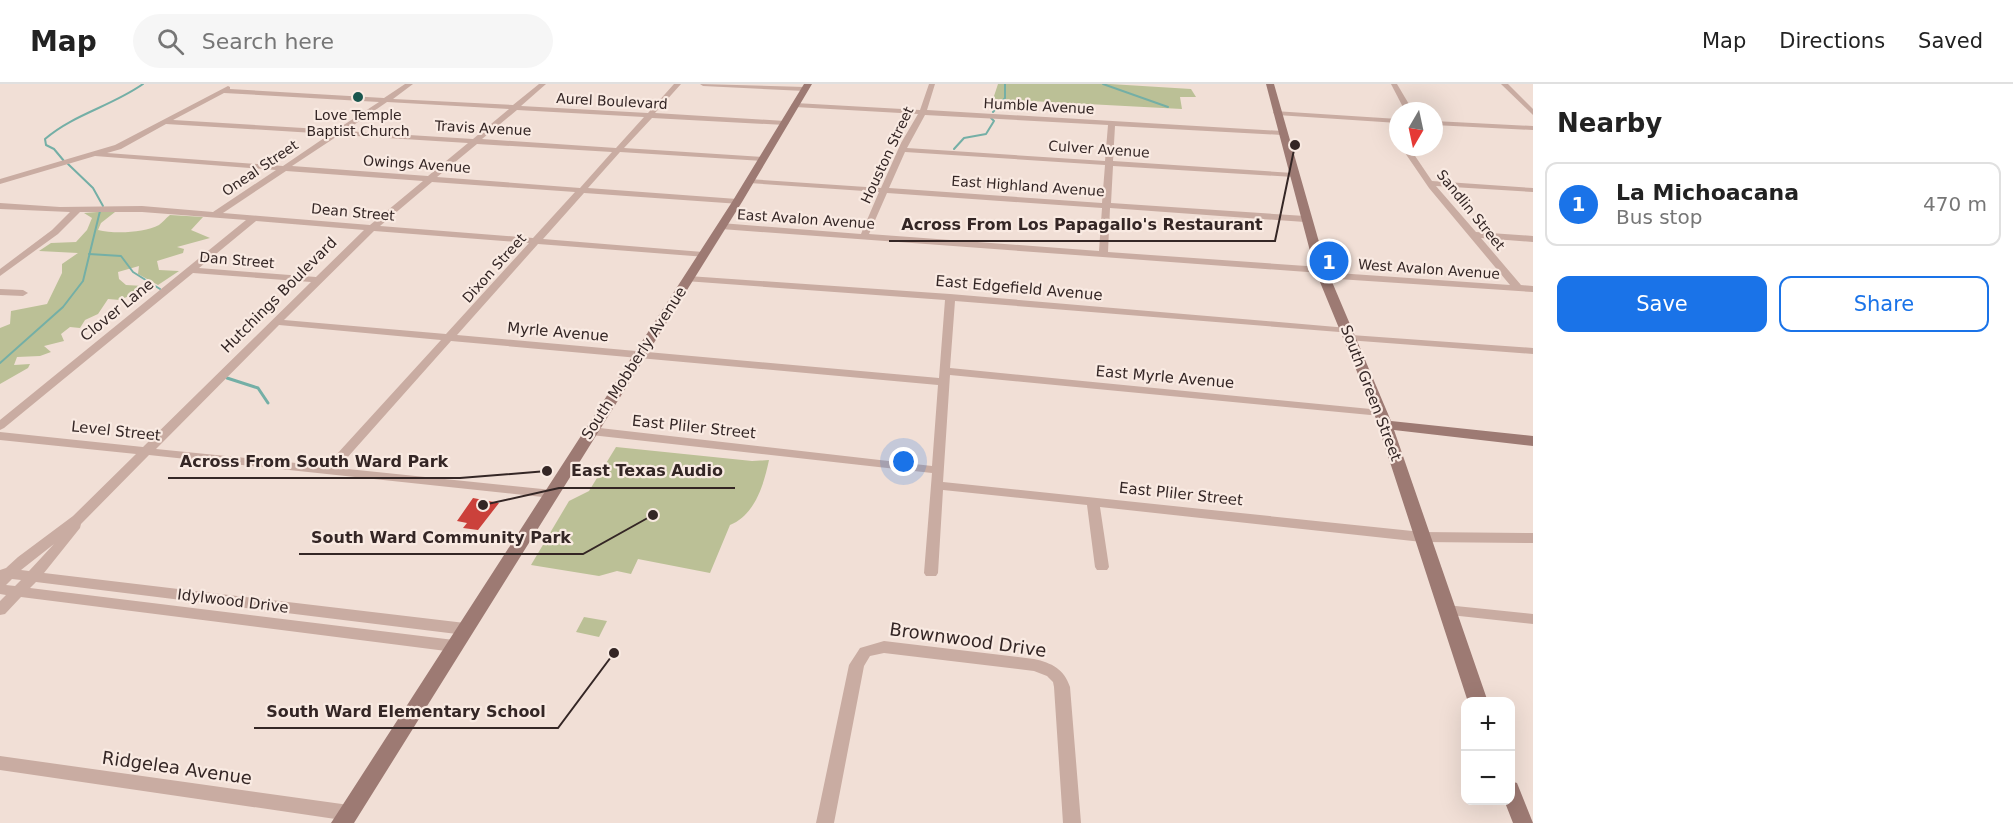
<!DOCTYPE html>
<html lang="en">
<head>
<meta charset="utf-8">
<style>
	:root { --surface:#fff; --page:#f6f6f6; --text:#222; --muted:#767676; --line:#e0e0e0; --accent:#1a73e8 }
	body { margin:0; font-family:"DejaVu Sans",sans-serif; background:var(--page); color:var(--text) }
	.controls { position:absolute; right:18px; bottom:18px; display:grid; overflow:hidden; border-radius:12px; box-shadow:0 6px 24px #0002 }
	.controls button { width:54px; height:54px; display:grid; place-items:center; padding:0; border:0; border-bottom:2px solid var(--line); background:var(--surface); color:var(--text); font:30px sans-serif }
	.compass { position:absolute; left:1389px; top:18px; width:54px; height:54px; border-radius:50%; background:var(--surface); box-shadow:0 6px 24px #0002; rotate:189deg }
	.you { position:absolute; left:904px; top:378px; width:21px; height:21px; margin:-15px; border:4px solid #fff; border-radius:50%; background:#1a73e8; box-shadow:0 0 0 9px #1a73e833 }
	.badge { display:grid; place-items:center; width:39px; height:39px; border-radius:50%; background:var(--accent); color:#fff; font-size:20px; font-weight:700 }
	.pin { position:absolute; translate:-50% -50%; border:3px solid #fff; box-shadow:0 2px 6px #0006 }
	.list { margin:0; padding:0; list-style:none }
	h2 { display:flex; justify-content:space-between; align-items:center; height:78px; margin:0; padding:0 24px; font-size:26px }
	h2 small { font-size:20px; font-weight:400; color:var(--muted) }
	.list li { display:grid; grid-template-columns:39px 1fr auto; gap:18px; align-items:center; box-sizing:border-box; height:84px; margin:0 12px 12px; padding:0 12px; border:2px solid var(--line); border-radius:12px }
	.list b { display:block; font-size:22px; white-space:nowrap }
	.list p { margin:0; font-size:20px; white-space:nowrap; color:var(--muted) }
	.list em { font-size:20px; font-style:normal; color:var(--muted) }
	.actions { display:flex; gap:12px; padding:18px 24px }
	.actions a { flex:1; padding:14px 0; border:2px solid var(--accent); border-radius:12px; text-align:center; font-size:21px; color:var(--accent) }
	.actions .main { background:var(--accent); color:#fff }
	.icon { flex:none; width:33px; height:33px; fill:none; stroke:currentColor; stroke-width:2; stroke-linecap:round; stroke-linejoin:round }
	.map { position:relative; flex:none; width:1533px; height:739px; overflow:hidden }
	header { display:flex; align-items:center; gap:36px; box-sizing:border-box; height:84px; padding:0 30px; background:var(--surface); border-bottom:2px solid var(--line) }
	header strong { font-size:28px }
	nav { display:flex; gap:33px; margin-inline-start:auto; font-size:21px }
	.search { width:420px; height:54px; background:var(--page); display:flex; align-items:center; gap:15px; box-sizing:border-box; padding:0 21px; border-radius:33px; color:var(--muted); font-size:22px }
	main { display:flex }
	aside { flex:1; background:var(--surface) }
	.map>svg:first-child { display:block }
</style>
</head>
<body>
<header>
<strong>Map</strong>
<div class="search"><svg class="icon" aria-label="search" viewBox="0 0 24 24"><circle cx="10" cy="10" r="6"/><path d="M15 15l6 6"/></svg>Search here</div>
<nav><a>Map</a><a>Directions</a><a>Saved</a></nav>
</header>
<main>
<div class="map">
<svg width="1533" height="739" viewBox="0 0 1533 739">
	<rect width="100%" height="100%" fill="#f1dfd6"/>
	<g fill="#bbc096">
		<path d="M998,0h112l81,5 5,8h-16l2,12 -189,-10z"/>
		<path d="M97,128h18l-14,11 -3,7c16,4 46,3 61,-5 3,-2 7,-7 11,-10l33,2 -12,13 19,8 -33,9 7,2 -1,4 -26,8 2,9 20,1 -21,14 -20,-11 1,-8 -21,6 1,7 7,6 17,1 -1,4 -22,10 -12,-1 -10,15 -13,6 -5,8 -10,-1 -9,7 3,7 -20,5 7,6 -11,4 -23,1 -3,8 16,-1 -2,4 -28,16v-56l10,-4 1,-13 36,-7 15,-31v-9l16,-11 -39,-2 12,-8 25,-1 11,-12 5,-12 -8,-5z"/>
		<path d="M616,363l136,14 17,-1c-5,24 -14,55 -39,65l-20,48 -72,-14 -7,15 -14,-3 -18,5 -68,-11 38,-64 20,-10z"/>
		<path d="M584,533l23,4 -8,16 -23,-5z"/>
	</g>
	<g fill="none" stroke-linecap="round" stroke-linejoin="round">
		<g stroke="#74afa6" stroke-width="2">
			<path d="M1103,0l65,23"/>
			<path d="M993,28l12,-14v-14"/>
			<path d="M954,65l10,-11 22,-4 8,-13 -3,-3"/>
			<path d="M64,77l-10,-12 -8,-4 -1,-6c29,-25 67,-33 98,-55"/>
			<path d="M68,80l25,24 10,18"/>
			<path d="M89,170l32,2 12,16 27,17"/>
			<path d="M0,279l63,-56 20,-26 17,-70"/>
		</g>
		<path stroke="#74afa6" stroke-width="3" d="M227,294l31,10 10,15"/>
	</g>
	<path fill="#cb413b" d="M473,414l26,5 -21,27 -15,-2 4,-5 -10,-2z"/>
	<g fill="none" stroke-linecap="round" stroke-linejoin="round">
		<g fill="#c9aca2" fill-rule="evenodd">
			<path d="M405,0h8l-20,15 120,6 26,-21h7l-25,22 127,7 26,-29h7l-26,29 130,8 4,2 -4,2 -133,-7 -28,30 139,9 4,2 -4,2 -143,-9 -32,36 149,11 3,1v4l-156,-11 -41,46 160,13 3,1v4l-168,-13 -81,91 482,43 6,-78 -260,-19 -2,-2 5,-3 262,18 398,34 5,3 -1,2 -397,-32 -5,67 431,42 6,3 -6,3 -431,-41 -7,107 479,50 111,1v10l-111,-1 -322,-35 9,60 -2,3h-10l-2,-3 -8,-62 -144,-15 -5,83 -2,3h-10l-2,-3 8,-100 -341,-38 -6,-4 6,-4 341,39 6,-81 -487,-44 -113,127 214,22 4,1 2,3 -2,3 -4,1 -403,-43 -68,69 -1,4 -36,45 421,50 5,2 2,4 -2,4 -5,2 -429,-53 -6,6 424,52 5,2 2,4 -2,4 -5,2 -433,-55 -16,17 -5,1v-14l6,-6 -6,-1v-24l6,-2 12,-11 55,-41 63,-62 -136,-14v-8l143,15 168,-165 -118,-9 -189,155 -4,2v-10l246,-200 -104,-8h-62l-22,22 -58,42v-7l52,-39 18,-18 -70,-3v-6l60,4 82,-1 71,6 63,-42 -181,-14 -95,28v-5l115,-34 113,-59 2,1v2l154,9zM224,9l155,9 -43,28 -163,-10zM387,18l122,7 -36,30 -128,-8zM517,26l127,7 -28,31 -134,-9zM166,40l164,10 -47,32 -176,-13 14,-4zM339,51l129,8 -40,33 -136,-10zM477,60l135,8 -32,36 -143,-11zM286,87l137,10 -53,44 -147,-12zM432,98l143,10 -42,46 -153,-12zM256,137l108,9 -48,47 -117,-9zM374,147l155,12 -83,91 -162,-14zM279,241l162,15 -115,126 -170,-17zM54,460l-25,27 -8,-1zM12,495l9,1 -6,6 -9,-1z"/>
			<path d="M700,0l105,3 3,2 -3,2 -102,-5z"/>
			<path d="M929,0h6l-8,26 355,21 4,2 -4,2 -167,-9 -2,35 180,12 4,2 -4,2 -180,-11 -2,37 194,13 4,3 -4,3 -195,-14 -2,44 213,15 5,3 -3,2 187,13 -81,-97 -28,-41h8l23,34 101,7v4l-97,-6 40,46 57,4v6l-52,-4 40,47 12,1v6l-210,-14 -5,-3 3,-2 -600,-44 -4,-3 4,-3 140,11 18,-42 -130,-9 -4,-2 4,-2 132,9 20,-45 17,-29 -123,-7 -4,-2 4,-2 125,7zM925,31l183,10 -3,36 -198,-13zM905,68l200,13 -3,38 -213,-15zM887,109l215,15 -3,43 -230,-17z"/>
			<path d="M1391,0h6l16,27h-8z"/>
			<path d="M1501,0h7l25,25v6z"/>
			<path d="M1274,27l124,8v4l-121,-8 -4,-2z"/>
			<path d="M1434,37l99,5v4l-99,-5z"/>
			<path d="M0,205l23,1 5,3 -5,3 -23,-1z"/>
			<path d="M1351,251l182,13v6l-186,-14 -1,-2 1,-2z"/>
			<path d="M1446,521l87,9v10l-92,-10 -2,-4 2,-4z"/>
			<path d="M884,557l150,18c18,4 30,10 36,28l11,136h-18l-9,-136 -1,-5 -6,-6 -13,-5 -150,-18 -14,3 -6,10 -30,157h-18l33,-158 11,-17z"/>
			<path d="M0,672l349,49 6,3 3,5 -3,5 -6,3 -349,-51z"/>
		</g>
		<g fill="#9d7a73" fill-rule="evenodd">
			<path d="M804,0h8l-70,118 -388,621h-23l401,-621z"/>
			<path d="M1266,0h8l53,186 64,151 142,15v10l-139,-16 94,272h-20l-94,-289 -59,-143z"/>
			<path d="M1510,697l7,2 16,40h-20l-9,-23h6z"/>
		</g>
	</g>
	<circle fill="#19564e" stroke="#f9eae2" stroke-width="2" cx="358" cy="13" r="6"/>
	<g text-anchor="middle" stroke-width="4.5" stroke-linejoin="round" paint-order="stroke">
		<g font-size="14" fill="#342625" stroke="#f9eae2">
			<text transform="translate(612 17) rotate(3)" y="5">Aurel Boulevard</text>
			<text transform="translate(1039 22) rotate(3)" y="5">Humble Avenue</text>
			<text transform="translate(483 44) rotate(3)" y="5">Travis Avenue</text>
			<text transform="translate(1099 65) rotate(4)" y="5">Culver Avenue</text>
			<text transform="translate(887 71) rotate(-65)" y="5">Houston Street</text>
			<text transform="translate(417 80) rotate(4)" y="5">Owings Avenue</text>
			<text transform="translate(260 84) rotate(-34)" y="5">Oneal Street</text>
			<text transform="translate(1028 102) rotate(4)" y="5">East Highland Avenue</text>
			<text transform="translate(1471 126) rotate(51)" y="5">Sandlin Street</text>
			<text transform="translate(353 128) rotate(5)" y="5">Dean Street</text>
			<text transform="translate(806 135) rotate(4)" y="5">East Avalon Avenue</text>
			<text transform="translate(237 176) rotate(5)" y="5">Dan Street</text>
			<text transform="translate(494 184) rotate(-48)" y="5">Dixon Street</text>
			<text transform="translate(1429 185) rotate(4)" y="5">West Avalon Avenue</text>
		</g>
		<g font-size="14" fill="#342625" stroke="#f9eae2">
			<text x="358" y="36">Love Temple<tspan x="358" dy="16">Baptist Church</tspan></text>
		</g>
		<g font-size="15" fill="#342625" stroke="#f9eae2">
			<text transform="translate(1019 204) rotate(5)" y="5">East Edgefield Avenue</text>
			<text transform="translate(279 211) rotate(-45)" y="5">Hutchings Boulevard</text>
			<text transform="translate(117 226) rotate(-39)" y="5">Clover Lane</text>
			<text transform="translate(558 248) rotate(5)" y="5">Myrle Avenue</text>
			<text transform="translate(634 279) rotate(-57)" y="5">South Mobberly Avenue</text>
			<text transform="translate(1165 293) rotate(5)" y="5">East Myrle Avenue</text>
			<text transform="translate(1371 309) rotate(69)" y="5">South Green Street</text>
			<text transform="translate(694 343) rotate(6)" y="5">East Pliler Street</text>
			<text transform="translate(116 347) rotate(6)" y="5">Level Street</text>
			<text transform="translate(1181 410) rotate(6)" y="5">East Pliler Street</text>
			<text transform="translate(233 517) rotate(7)" y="5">Idylwood Drive</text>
		</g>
		<g font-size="18" fill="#342625" stroke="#f9eae2">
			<text transform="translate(968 556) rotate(8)" y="6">Brownwood Drive</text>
			<text transform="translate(177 684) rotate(8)" y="6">Ridgelea Avenue</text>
		</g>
	</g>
	<path fill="none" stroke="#342625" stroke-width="2" d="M1295 61L1275 157H889M547 387L460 394H168M483 421L559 404H735M653 431L583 470H299M614 569L558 644H254"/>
	<g fill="#342625" stroke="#f9eae2" stroke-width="2">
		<circle cx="1295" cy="61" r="6"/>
		<circle cx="547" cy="387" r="6"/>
		<circle cx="483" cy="421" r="6"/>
		<circle cx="653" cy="431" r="6"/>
		<circle cx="614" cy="569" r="6"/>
	</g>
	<g font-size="16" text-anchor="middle" font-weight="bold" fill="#342625" stroke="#f9eae2" stroke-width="4.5" stroke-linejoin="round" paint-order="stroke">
		<text x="1082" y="146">Across From Los Papagallo's Restaurant</text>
		<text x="314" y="383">Across From South Ward Park</text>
		<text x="647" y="392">East Texas Audio</text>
		<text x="441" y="459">South Ward Community Park</text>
		<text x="406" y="633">South Ward Elementary School</text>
	</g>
</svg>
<div class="controls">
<button>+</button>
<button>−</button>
</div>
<svg class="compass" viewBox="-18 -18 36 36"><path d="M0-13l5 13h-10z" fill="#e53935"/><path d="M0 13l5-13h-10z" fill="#767676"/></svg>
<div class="you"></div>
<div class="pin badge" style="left:1329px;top:177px">1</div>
</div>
<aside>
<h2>Nearby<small></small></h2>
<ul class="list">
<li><span class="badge">1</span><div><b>La Michoacana</b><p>Bus stop</p></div><em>470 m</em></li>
</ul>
<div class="actions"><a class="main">Save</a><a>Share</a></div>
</aside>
</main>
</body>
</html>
